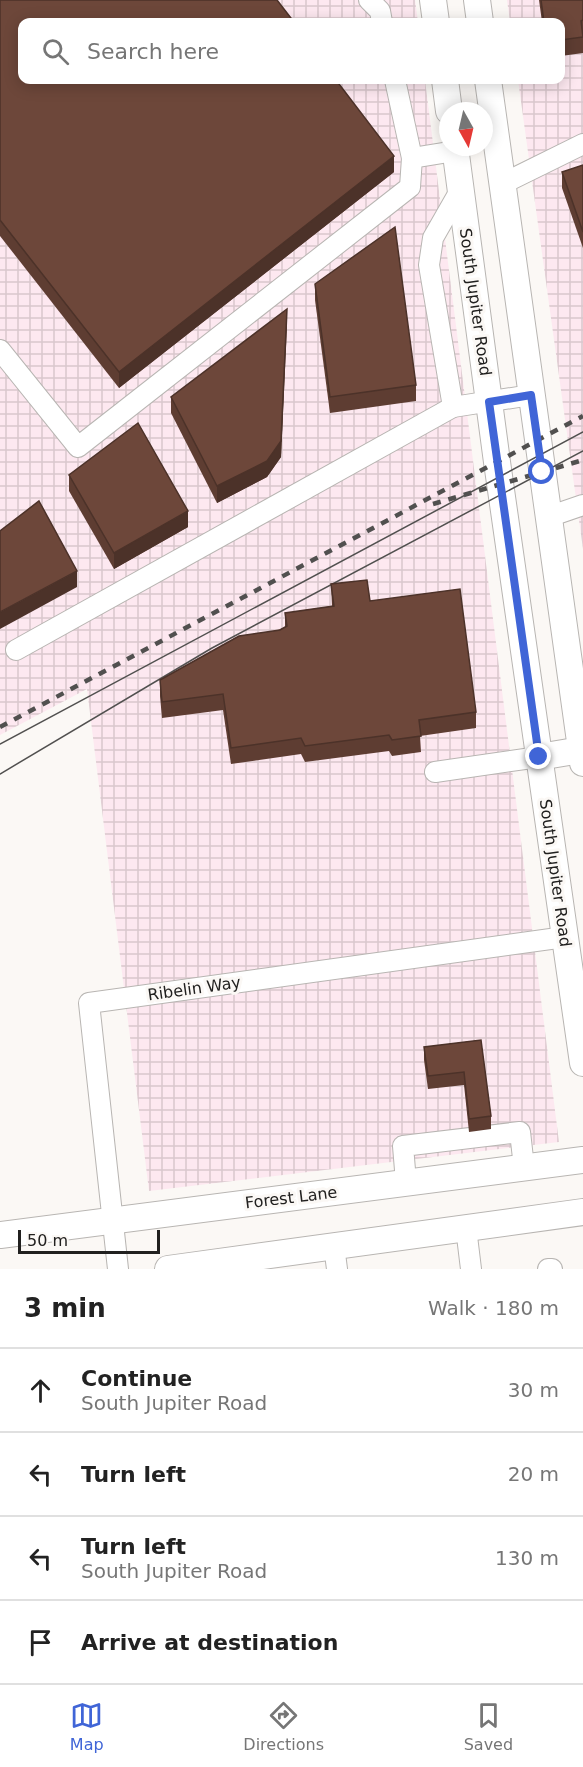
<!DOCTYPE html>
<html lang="en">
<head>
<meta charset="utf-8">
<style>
	:root { --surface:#fff; --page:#f6f6f6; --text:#222; --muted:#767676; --line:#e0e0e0; --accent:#4065d7 }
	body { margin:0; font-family:"DejaVu Sans",sans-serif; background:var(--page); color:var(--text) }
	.compass { position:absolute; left:439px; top:102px; width:54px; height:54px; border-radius:50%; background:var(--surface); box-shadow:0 3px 15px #0003; rotate:172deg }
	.scale { position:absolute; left:18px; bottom:15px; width:142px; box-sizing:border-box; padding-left:6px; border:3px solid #21201f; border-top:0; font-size:16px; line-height:21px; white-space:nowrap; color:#21201f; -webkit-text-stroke:4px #fbf8f5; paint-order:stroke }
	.stop { position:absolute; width:18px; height:18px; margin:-14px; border:4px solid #4065d7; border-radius:50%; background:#fff }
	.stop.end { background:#4065d7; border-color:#fff; box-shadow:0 2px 6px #0008 }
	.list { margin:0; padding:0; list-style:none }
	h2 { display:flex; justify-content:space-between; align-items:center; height:78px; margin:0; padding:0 24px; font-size:26px }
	h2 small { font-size:20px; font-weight:400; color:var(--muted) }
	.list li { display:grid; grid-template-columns:39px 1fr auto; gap:18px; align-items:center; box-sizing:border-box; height:84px; padding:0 24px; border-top:2px solid var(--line) }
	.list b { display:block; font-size:22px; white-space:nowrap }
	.list p { margin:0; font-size:20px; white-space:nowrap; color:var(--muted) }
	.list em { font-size:20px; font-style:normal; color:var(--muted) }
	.icon { flex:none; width:33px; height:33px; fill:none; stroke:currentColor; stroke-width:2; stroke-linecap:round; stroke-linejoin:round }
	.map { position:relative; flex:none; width:583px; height:1269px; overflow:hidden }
	.search { position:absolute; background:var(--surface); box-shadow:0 3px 15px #0003; left:18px; right:18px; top:18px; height:66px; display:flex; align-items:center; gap:15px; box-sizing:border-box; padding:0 21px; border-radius:12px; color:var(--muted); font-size:22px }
	.sheet { height:414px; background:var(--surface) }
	nav { display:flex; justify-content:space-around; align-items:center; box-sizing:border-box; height:84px; border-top:2px solid var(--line); background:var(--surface); font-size:16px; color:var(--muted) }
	nav a { display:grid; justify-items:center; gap:3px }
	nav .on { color:var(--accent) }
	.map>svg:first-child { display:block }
</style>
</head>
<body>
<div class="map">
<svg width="583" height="1269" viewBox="0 0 583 1269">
	<defs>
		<pattern id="industrial-grid" width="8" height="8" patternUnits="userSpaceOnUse" patternTransform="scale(1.5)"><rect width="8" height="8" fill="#fde8f0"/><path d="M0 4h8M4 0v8" fill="none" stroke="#d9c7cd"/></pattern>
	</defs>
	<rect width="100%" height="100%" fill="#fbf8f5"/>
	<g fill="url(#industrial-grid)">
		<path d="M0,0h415l3,22h-396v58h403l134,1062 -410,49 -62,-502 -87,46z"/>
		<path d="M507,0h76v549l-65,-469h42v-58h-50z"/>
	</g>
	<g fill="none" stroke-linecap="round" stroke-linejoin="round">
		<g stroke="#b8b5b2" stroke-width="22">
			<g id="minor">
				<path d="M369,0l11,11 2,11"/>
				<path d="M395,80l17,78"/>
				<path d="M502,184l81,-40"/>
				<path d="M461,189l-28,49 -4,27 24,142 78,-12"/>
				<path d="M0,350l78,97 332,-260 2,-29 43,-7"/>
				<path d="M548,517l35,-12"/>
				<path d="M16,650l437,-243"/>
				<path d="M435,772l104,-15"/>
				<path d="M406,1182l-3,-36 117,-14 4,35"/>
				<path d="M466,1228l5,41"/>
				<path d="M334,1246l3,23"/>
				<path d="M118,1269l-29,-266 476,-66"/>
				<path d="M548,1269h4"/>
			</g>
		</g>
		<g stroke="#b8b5b2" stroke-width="28">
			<g id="major">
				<path d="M433,0l3,22"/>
				<path d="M477,0l3,22"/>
				<path d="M445,80l4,31"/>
				<path d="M488,80l95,683"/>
				<path d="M455,147l42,315 86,601"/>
				<path d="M539,757l42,-7"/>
				<path d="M0,1235l583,-75"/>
				<path d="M168,1269l415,-57"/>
			</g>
		</g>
		<use href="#minor" stroke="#fff" stroke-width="20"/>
		<use href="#major" stroke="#fff" stroke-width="26"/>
		<g stroke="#51504f" stroke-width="1.5">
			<path d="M0,744l583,-312"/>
			<path d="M0,774l212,-126 371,-197"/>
		</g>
		<g stroke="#51504f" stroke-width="4.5" stroke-dasharray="8 8" stroke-linecap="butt">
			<path d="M433,504l150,-44"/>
			<path d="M0,727l583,-311"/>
		</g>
	</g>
	<g fill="#5e3d32">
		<path d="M0,0l394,172 -275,216 -119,-152z"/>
		<path d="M539,0h44v53l-22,3v-34h-19z"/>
		<path d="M583,165v83l-21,-60v-16z"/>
		<path d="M315,284l101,101v16l-86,12 -15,-113z"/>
		<path d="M287,326l-6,131 -14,20 -50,26 -46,-90v-16z"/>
		<path d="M69,475l119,52 -74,42 -45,-78z"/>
		<path d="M331,584l39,17 106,111v16l-56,8 1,16 -29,4 -3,-5 -84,11 -4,-8 -70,10 -8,-54 -61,8 -2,-22v-16l125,-53v-14l47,-7z"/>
		<path d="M481,1040l10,76v13l-22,3 -5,-47 -36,4 -4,-29v-13z"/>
	</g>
	<g fill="#4c3229">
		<path d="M394,156v16l-275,216v-16z"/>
		<path d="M287,309l-6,148 -14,20 -50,26v-17z"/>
		<path d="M188,511v16l-74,42v-16z"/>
		<path d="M77,571v16l-77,42v-17z"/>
	</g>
	<g fill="#6d473a" stroke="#4c3229" stroke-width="1.5">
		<path d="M0,0h277l17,22h-272v58h314l58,76 -275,216 -119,-152z"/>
		<path d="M541,0h42v20l-2,1 2,16 -22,3v-18h-17z"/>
		<path d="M583,165v67l-21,-60z"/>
		<path d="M395,227l21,158 -86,12 -15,-113z"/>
		<path d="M287,309l-6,132 -14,20 -50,25 -46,-89z"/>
		<path d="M138,423l50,88 -74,42 -45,-78z"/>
		<path d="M39,501l38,70 -77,41v-81z"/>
		<path d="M367,580l3,21 90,-12 16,123 -57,8 2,16 -29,4 -3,-5 -84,11 -4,-8 -70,10 -8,-54 -61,8 -2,-22 79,-44 41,-6 7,-4 -2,-13 49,-7 -3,-22z"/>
		<path d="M481,1040l10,76 -22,3 -5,-47 -36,4 -4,-29z"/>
	</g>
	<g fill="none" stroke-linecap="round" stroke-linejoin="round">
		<path stroke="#4065d7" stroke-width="8" d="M539,757l-50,-355 42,-7 11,77"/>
	</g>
	<g text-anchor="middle" stroke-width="6" stroke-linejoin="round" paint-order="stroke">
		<g font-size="16" fill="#21201f" stroke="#fbf8f5">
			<text transform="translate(476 302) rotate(82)" y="6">South Jupiter Road</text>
			<text transform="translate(556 873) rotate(82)" y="6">South Jupiter Road</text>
			<text transform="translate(194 988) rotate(-8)" y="6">Ribelin Way</text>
			<text transform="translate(291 1197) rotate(-7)" y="6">Forest Lane</text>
		</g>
	</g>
</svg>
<svg class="compass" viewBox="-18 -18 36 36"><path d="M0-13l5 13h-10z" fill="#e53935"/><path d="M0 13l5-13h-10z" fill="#767676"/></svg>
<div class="scale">50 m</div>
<div class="stop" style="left:542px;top:472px"></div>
<div class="stop end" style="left:539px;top:757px"></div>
<div class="search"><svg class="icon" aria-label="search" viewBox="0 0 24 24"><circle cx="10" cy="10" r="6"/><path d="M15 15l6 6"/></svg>Search here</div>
</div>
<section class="sheet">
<h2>3 min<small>Walk · 180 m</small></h2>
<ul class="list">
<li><svg class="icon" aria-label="ahead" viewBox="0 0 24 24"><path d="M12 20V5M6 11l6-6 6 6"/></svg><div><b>Continue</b><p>South Jupiter Road</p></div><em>30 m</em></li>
<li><svg class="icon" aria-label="left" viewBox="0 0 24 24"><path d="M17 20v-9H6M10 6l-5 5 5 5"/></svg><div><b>Turn left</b></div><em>20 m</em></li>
<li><svg class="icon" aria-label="left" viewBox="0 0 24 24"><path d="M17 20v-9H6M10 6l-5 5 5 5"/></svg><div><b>Turn left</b><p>South Jupiter Road</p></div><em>130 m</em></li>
<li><svg class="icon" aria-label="arrive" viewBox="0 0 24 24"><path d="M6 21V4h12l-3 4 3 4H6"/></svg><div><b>Arrive at destination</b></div></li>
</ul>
</section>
<nav>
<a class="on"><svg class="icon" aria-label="map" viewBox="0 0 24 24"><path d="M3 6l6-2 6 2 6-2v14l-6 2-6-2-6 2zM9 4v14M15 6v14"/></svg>Map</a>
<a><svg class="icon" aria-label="directions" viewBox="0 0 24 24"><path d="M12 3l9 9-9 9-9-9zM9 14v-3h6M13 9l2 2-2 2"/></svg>Directions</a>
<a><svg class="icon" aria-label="saved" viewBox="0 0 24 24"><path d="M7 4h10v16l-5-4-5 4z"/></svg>Saved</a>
</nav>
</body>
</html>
